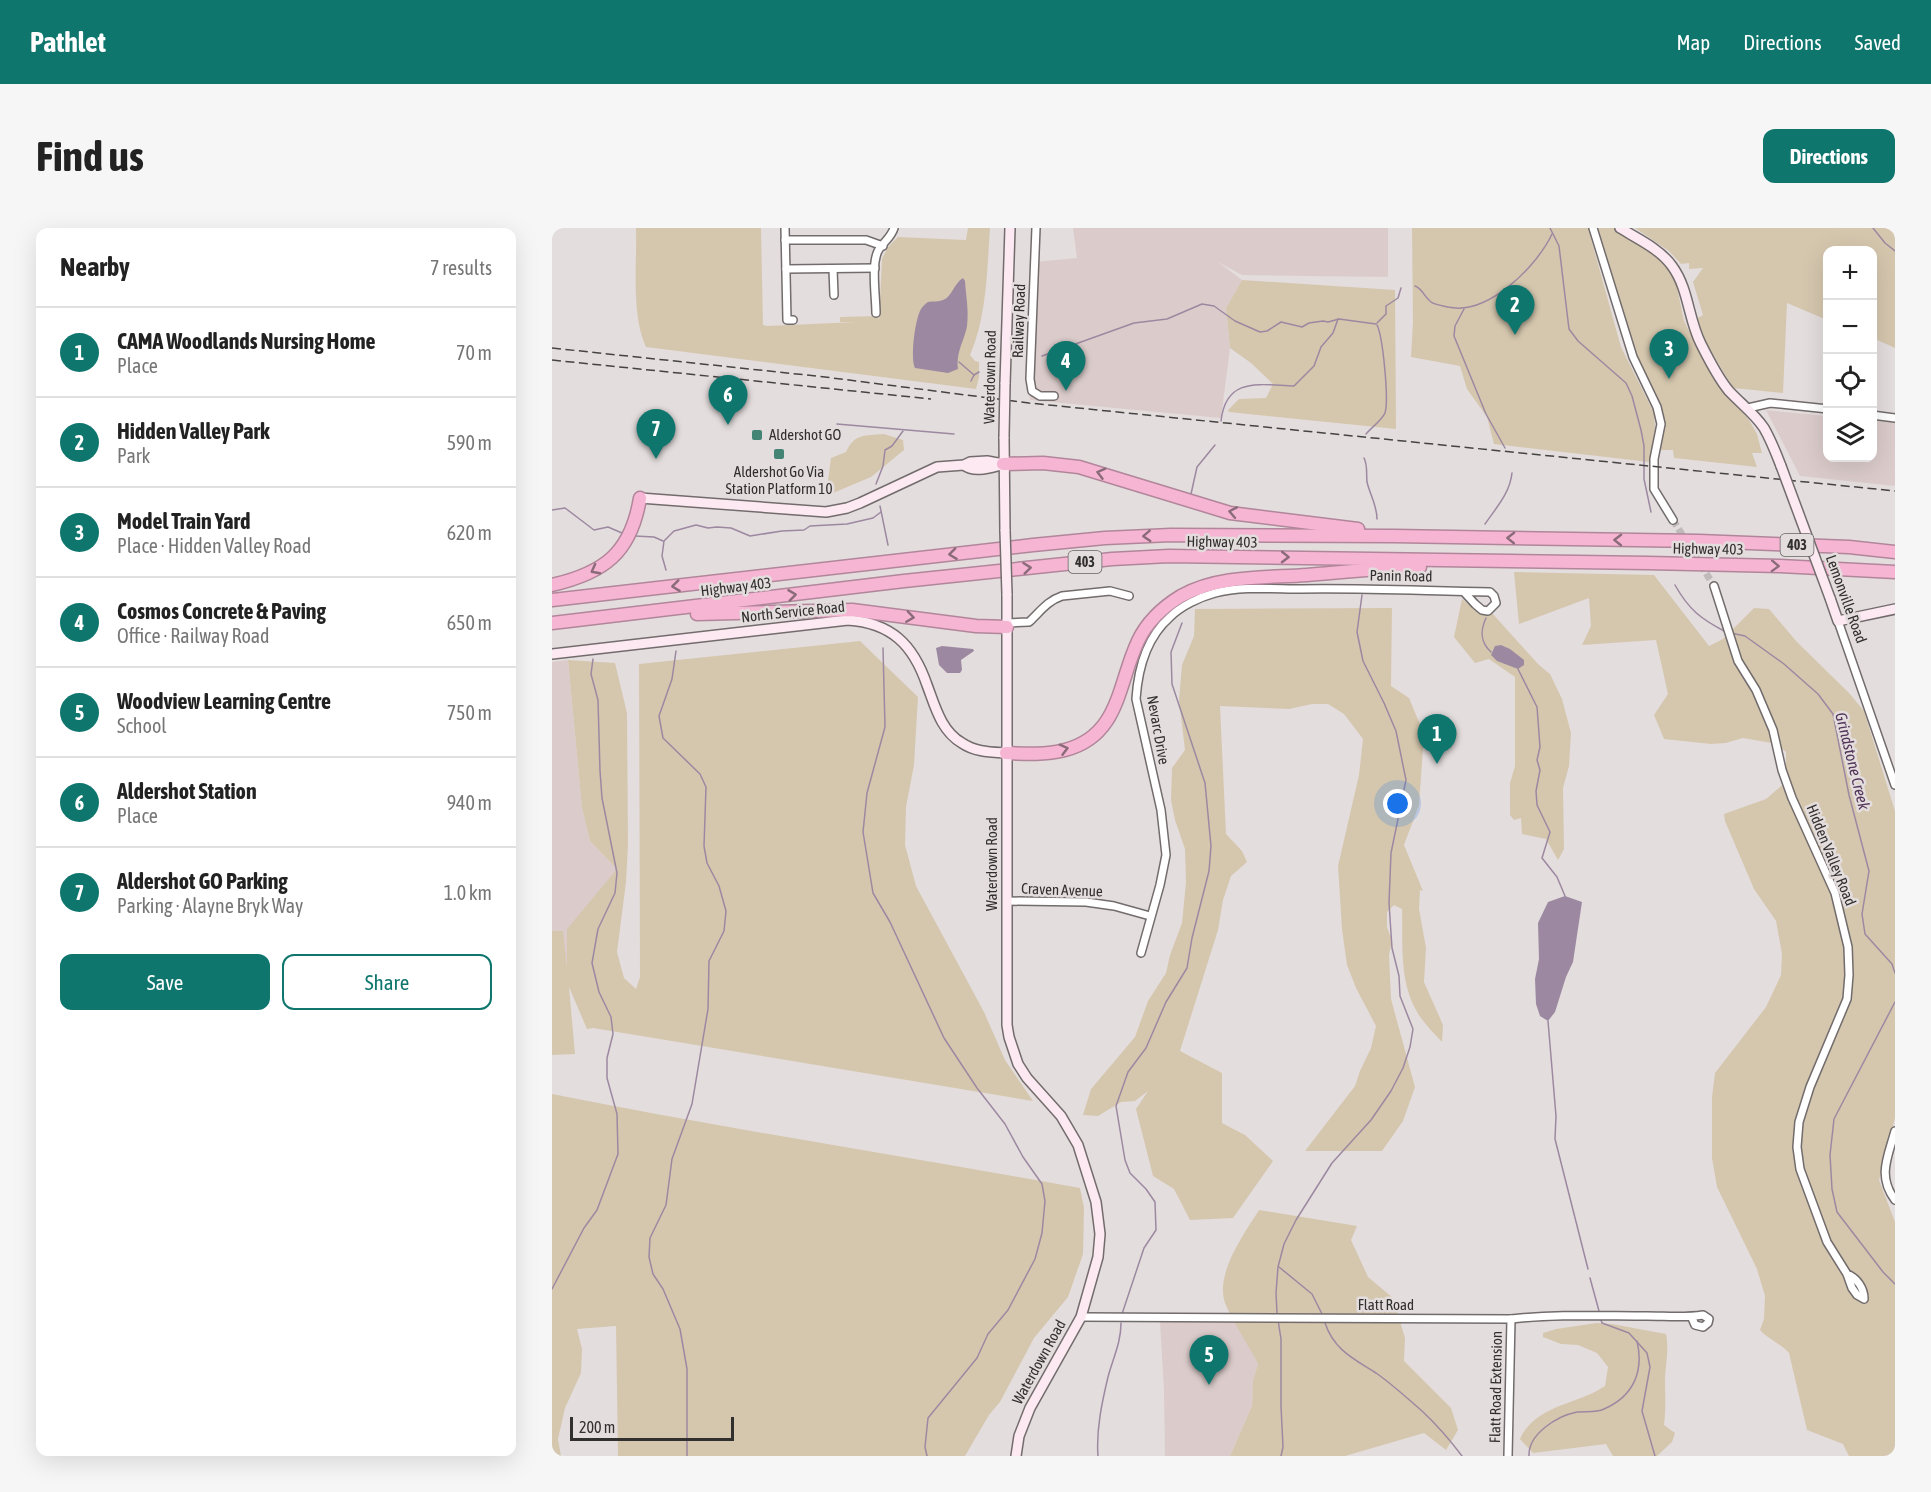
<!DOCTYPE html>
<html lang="en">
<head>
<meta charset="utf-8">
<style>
	:root { --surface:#fff; --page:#f6f6f6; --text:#222; --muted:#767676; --line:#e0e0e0; --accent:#0f766e }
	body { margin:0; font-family:"Asap Condensed",sans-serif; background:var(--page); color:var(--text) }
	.controls { position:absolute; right:18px; top:18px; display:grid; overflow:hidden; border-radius:12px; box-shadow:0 6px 24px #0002 }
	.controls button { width:54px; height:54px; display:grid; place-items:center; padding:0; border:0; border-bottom:2px solid var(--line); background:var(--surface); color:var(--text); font:30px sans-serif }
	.scale { position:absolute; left:18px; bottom:15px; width:164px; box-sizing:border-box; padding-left:6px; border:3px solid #322f2f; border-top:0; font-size:16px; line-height:21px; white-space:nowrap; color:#322f2f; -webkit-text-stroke:4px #e4dddd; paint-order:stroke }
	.you { position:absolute; left:846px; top:576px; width:21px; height:21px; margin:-15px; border:4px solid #fff; border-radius:50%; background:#1a73e8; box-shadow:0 0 0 9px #1a73e833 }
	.badge { display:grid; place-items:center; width:39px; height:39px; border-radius:50%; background:var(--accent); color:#fff; font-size:20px; font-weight:700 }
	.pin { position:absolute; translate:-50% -50px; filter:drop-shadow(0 2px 3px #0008) }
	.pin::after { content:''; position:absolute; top:32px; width:21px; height:18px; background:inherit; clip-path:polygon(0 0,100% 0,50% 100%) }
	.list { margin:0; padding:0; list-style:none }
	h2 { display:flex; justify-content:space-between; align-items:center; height:78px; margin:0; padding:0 24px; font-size:26px }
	h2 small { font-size:20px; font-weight:400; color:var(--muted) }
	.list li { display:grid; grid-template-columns:39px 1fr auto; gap:18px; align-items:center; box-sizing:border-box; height:90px; padding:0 24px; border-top:2px solid var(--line) }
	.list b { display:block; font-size:22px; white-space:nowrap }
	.list p { margin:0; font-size:20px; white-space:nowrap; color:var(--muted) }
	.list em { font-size:20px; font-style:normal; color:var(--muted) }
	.actions { display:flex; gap:12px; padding:18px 24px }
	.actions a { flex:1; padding:14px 0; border:2px solid var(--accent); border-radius:12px; text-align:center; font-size:21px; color:var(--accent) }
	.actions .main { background:var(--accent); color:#fff }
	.icon { flex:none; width:33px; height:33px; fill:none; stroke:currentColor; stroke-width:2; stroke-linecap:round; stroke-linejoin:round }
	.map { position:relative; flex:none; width:1343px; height:1228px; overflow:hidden; border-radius:12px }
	header { display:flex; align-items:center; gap:36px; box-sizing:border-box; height:84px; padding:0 30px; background:var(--accent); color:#fff }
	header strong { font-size:28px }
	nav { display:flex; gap:33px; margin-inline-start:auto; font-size:21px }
	.intro { display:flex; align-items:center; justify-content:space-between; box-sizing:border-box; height:144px; padding:0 36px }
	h1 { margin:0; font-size:42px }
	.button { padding:15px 27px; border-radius:12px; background:var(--accent); color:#fff; font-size:21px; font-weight:700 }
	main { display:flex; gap:36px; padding:0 36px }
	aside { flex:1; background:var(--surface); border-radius:12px; box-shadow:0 6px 24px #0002 }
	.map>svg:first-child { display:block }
</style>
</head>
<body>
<header>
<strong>Pathlet</strong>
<nav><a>Map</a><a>Directions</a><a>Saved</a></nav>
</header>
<div class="intro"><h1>Find us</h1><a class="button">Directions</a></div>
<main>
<aside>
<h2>Nearby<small>7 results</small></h2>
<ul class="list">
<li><span class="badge">1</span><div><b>CAMA Woodlands Nursing Home</b><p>Place</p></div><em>70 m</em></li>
<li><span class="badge">2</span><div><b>Hidden Valley Park</b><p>Park</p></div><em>590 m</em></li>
<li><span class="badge">3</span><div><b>Model Train Yard</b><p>Place · Hidden Valley Road</p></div><em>620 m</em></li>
<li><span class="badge">4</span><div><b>Cosmos Concrete &amp; Paving</b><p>Office · Railway Road</p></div><em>650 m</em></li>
<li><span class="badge">5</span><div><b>Woodview Learning Centre</b><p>School</p></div><em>750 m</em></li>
<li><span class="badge">6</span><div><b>Aldershot Station</b><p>Place</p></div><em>940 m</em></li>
<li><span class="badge">7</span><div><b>Aldershot GO Parking</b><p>Parking · Alayne Bryk Way</p></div><em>1.0 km</em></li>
</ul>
<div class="actions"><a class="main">Save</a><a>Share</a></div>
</aside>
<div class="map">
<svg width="1343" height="1228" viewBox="0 0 1343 1228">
	<rect width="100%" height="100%" fill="#e4dddd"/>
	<g fill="#dbcccb">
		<path d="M521,0h315v49l-146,-2 -24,-13 24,18 -16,28 4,40 -9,70 -191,-18 5,-138 42,-4z"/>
		<path d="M1214,182l61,6 1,42h44l1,-38 22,3v63l-95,-10z"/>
		<path d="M16,432l14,148 8,33 27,28 -18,23 -31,86 -16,76v-392z"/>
		<path d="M608,1093h76l15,29 7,14 -5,16 -1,26 -22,50h-65l-1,-66z"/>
	</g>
	<g fill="#d5c7ae">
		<path d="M84,0h125l2,97 4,1 89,-4h-16v-5l38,-1 1,4 3,-61 6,-12 10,-10 68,3 2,-12h22c-3,42 -3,88 -20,127l5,6 4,1v15l-3,12 -330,-42c-15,-31 -9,-84 -10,-119z"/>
		<path d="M860,0h176l33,119 33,66 1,16 -6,33 -155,-18 -7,-27 -20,-28 -7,-23 -49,-9 2,-35z"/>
		<path d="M1046,0h16l32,20 22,17 7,13 9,43 21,42 44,57 8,14 5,19h-10l5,14 -83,-9 -1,-8h-13c9,-45 -9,-56 -24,-95 -15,-41 -25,-85 -38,-127z"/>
		<path d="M1083,0h260v120l-22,-10 -1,-88h-44l-1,70 -40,-17 -4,90 -50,-5 -25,-42 -12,-27 7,-4 -10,-33 10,-14 -14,1v-6l-8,1 -12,-13z"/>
		<path d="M690,52l153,10 1,139 -167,-17 -1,-2 11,-11 27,-1 7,-14 -22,-21 -21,-15 -4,-40z"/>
		<path d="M332,206l19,6 1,10 -33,27 -45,19 5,-38 15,-6c9,-19 18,-16 38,-18z"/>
		<path d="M962,344l140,3 55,71 14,-7 31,-31 15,1 28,33 52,51 15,18 31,100v307l-16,62 16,42v234h-46l-6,-12 -36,-14 -18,-77c-9,-10 -20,-13 -29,-23l4,-11 1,-23 -8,-27 -40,-82 -5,-29v-61l3,-24 51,-66 15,-32 1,-21 -6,-33 -22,-32 -29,-68 -1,-7 42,-15 20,-17v-30l-9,-8 -34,-6 -17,5 -15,1 -47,-5 -10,-24 14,-21 -12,-54 -74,5 9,-19 -2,-28 -70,26z"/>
		<path d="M910,371l19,16 10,-3 48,53 11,9 12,25 9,34 -2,33 -6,22 1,61 -6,11 -12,-21 -24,-5 -1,-16 -7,2 -4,-5v-32l5,-17v-89l-26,-18 -14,4 -21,-26z"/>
		<path d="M840,380l-1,78 18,12 15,36 -5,71 -15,40 19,46 -3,-1 -1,19 7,39 -2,34 19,43 -1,17c-9,-10 -20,-20 -26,-32 -17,-30 -13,-69 -14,-101l-8,-4 -7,7v15l5,14 -3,14 2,44 24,88 -12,34 -21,30h-77l50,-65 5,-15 11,-23 5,-22 -20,-38 -9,-23 -5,-36 -4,-63 21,-91 4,-36 -19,-25 -16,-10h-16l-23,5 -69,-3 6,128 16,17 5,11 -16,14 -8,24 -5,30 -38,121 42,22v50l23,12 28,26 -40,57 -43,2 -16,-31 -21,-13 -17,-67 12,-18 -13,10 -14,1 -23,14 -15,-1 8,-26 44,-52 13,-36 18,-28 4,-18 12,-32 4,-41 -1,-33 -10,-29 -4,-20 1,-32 13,-18 -6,-50 3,-35 12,-29 1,-27z"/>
		<path d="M308,413l58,56 -4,68 -8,42 -1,38 11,41 68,126 21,48 28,41 -440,-73 -6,1 -18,-42 6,67 -23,1v-124h11l4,38v-40l50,-60 -27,-28 -8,-33 -14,-148 47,3 12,50 1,131 -2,38 -9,70 7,26 12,11 4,-12 -1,-313z"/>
		<path d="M0,866c175,35 352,62 528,94l4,20 -1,46 -15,43 -34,41 -34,64 -11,13 -24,41h-347l-2,-130 -39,3 5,20 -1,24 -16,35 -7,31 3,17h-9z"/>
		<path d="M707,982l98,16 -6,14 17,37 25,21 12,40 -1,23 47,47 7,22 -12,20 -22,-17 -79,23h-115l22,-50 1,-26 5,-16c-10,-20 -25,-41 -33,-61 -10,-30 19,-69 34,-93z"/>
		<path d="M1045,1095l15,1 54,10c3,14 0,29 -1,43 0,17 1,32 -1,48l11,8 -3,9 -15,14h-44l-7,-12 -73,9 -13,-14c15,-34 57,-34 85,-53l3,-19 -11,-14 -19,-8 -17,-1 -18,-7v-4l13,-4z"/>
	</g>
	<g fill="#9c89a1">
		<path d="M411,50l2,3c1,15 4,30 2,45 -3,16 -11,25 -9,43l-10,4 -33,-5c-5,-10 0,-49 6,-59 1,-2 5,-6 7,-7 4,-1 11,0 15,-2 9,-3 11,-17 20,-22z"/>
		<path d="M949,417l9,4 14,11v5l-6,4 -21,-8 -6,-6 4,-9z"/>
		<path d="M390,418l31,3 1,2 -13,9 1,10 -2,3h-13l-8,-8 -3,-17z"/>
		<path d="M1013,668l17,6 -9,60 -7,15 -11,35 -7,9 -8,-5 -4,-12 -1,-25 4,-20 -1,-36 10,-21z"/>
	</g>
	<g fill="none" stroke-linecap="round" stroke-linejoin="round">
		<g stroke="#9c89a1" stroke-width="1.5">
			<path d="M998,0l9,18 10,83 9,12 48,42 6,13 9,34 3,16v33l7,33"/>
			<path d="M1321,0l12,15 10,8"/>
			<path d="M863,58c8,3 9,11 16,16 4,3 13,4 17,5 40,9 89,-41 104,-73"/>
			<path d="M912,81l-9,17 -1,10 32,78 19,34"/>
			<path d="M825,95l9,-9v-8l12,-8 3,-10"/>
			<path d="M490,128l92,-33 33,-4 35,-15 12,2 21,15 25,11 7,-1 14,-9 21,5 7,-4 14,-2 5,1 11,-3 37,5"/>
			<path d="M407,134l15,13"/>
			<path d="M419,153l3,-6 5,-3"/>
			<path d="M669,193c5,-45 39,-36 73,-35l20,-20 7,-19 12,-14 5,-14"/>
			<path d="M285,196l117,10"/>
			<path d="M814,206c5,-6 16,-14 19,-21 4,-13 -2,-76 -8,-88"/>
			<path d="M812,230c4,8 2,15 3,24 3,13 10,23 10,37"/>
			<path d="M324,256l7,-18 2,-16 7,-4 11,-15"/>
			<path d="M639,266l6,-27 18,-22"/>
			<path d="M328,278l8,39"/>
			<path d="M0,282l13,-2 29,22 14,-3 14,6"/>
			<path d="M933,296c11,-16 25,-31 27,-51"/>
			<path d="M83,308l19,1 9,4"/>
			<path d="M114,342l-4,-14 2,-15 10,-10 22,-6 12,3 9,-1 14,1 19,8 32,-5 22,-1 6,-4 37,-2 26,-6 8,-6"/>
			<path d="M1123,357c14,25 26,34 51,47"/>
			<path d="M934,390c-6,13 -6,24 5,34"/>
			<path d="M1179,405l14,3 39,28 34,30 15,20 16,81 20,76 -7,43 3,20 27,30 3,9"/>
			<path d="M331,420l2,79 -18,66 -4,39 10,61 17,29 54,116 33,50 28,36 18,33 19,27 3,17 -3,32 -7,26 -27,51 -20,24 -11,24 -49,60 -3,29 2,9"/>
			<path d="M124,423l-4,28 -13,37 4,22 37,36 6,13 -2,59 3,17 12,23 7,25 -2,20 -15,30 -1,48 -16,95 -20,55 -6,46 -16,33 -1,19 4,17 10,15 17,40 7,40v87"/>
			<path d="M966,441l19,38 3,40 -3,13 3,10 -4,21 1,14 13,27 -8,26 15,19 8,19"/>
			<path d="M1343,774l-61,117 -4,36 2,34 5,23 46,60 12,12"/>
			<path d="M996,793l8,95 -1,23 33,130"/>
			<path d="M727,1039l33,27 10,20"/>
			<path d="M1038,1050l9,33"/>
			<path d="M0,1061l32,-61 13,-18 21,-56 -1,-40 -10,-36v-20l6,-24 -2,-17 -12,-25 -7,-29 6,-34 17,-36 2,-20 -15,-75 -2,-27 -2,-71 -7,-26 2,-15"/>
			<path d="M725,1085l-1,-20 2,-26 6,-23 12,-24 36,-57 39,-43 20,-29 12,-23 7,-21 3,-18 -13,-33 -1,-20 -7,-28 -3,-45 2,-50 15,-73 -10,-49 -12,-28 -21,-42 -6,-29 5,-37"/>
			<path d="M570,1086l22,-66 12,-18 -1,-28 -9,-13 -16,-16 -5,-13 -9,-54 12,-34 18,-24 20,-46 21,-34 5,-30 17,-67 2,-25 -6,-63 -33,-99 -1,-32 11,-29"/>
			<path d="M726,1092l3,19v67l2,41 -2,9"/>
			<path d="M1049,1092l1,3 27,10 18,20 3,14 -8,44 13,45"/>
			<path d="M773,1095c9,27 29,36 51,50 16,11 32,26 46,38 15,14 28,29 40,45"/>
			<path d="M546,1228c-2,-26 4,-54 10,-79 5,-19 13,-34 13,-54"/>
			<path d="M977,1228c-1,-22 28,-40 48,-44 9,-1 19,1 27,-3 30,-13 40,-38 33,-68"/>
		</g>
		<path stroke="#c0baba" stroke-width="7" stroke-dasharray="7 3.5" stroke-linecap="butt" d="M1121,292l41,66"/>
		<g stroke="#726c6c" stroke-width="10">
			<g id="street">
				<path d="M233,0l2,92h6"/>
				<path d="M484,0l-6,151 2,12 8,5h14"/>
				<path d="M1041,0l40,129 24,50 4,17 -7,35v30l19,31"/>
				<path d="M233,12h81l17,6"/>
				<path d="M234,41l89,-1"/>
				<path d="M281,41l1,26"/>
				<path d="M324,85c0,-15 -5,-48 2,-62 5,-9 13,-13 16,-23"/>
				<path d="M1196,180l22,-5 58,6"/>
				<path d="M1320,187l23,3"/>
				<path d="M1162,358l24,75 18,29 17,40 9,40 10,28 43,95 13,54 1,28 -2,24 -37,88 -11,35 -2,25 3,22 27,73 20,32 5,14 5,7 7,4c0,-11 -7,-21 -17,-25"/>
				<path d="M1286,393l57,164"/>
				<path d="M455,395l22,-1c11,-10 18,-21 33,-26l48,-5 19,5"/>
				<path d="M455,673l79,1 28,4 36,10"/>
				<path d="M589,725l19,-68 6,-30 -5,-45 -25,-111c2,-30 10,-61 34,-82 11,-11 30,-20 45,-24 27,-7 59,-4 87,-4 63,-1 125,2 188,3l4,4 2,7 -8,8 -6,-1 -7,-6 -11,-12"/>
				<path d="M1343,903c-7,26 -18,45 0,69"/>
				<path d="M529,1089l430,2c45,-5 90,-3 136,-3 19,0 37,2 56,-1l6,4 -1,4 -5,4 -8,-2 -3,-7"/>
				<path d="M956,1228l3,-137"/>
			</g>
		</g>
		<g stroke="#726c6c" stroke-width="12">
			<g id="secondary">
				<path d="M1068,0c18,11 40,21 52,38 17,23 16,53 29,78 8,16 17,34 28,47 12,13 25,22 35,37 7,12 12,25 17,38"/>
				<path d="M453,156l5,-156"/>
				<path d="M452,209l1,94"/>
				<path d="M412,237c10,8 25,3 37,0"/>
				<path d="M88,270l186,14 21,-4 13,-5 77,-36 27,-2 6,-3 17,-1 16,3"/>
				<path d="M455,366v431l2,12 9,27 9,14 34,38 17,29 18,57 4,32 -2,23 -17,60 -51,91 -11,28 -3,20"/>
				<path d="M1278,370l8,23 57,-12"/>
				<path d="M0,426l296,-34c43,3 65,24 79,65 8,21 14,46 35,58 13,9 29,9 44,10"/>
			</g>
		</g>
		<g stroke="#b1869a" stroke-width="15">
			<g id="highway">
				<path d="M451,236l40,-1 36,4 151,46 128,16"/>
				<path d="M0,357c52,-12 79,-32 88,-87"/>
				<path d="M0,372l481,-55 72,-7 66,-3 223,1 305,5 150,6 46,5"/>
				<path d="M145,386l155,-4 124,16 31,1"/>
				<path d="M0,395l352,-42 208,-22 57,-3 479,7 132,3 115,6"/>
				<path d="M454,525c20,1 40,2 59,-3 55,-14 53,-67 73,-109 9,-19 25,-34 43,-45 37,-21 85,-18 126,-21 37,-3 75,-7 113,-8"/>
			</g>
		</g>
		<use href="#street" stroke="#fff" stroke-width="7"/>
		<use href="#secondary" stroke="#fce9f2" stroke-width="9"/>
		<use href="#highway" stroke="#f6b5d3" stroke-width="12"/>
		<g stroke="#464343" stroke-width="1.5" stroke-dasharray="9 4.5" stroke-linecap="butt">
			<path d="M0,120l273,29 204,26 866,88"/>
			<path d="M0,132l379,39"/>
		</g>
		<g stroke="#726c6c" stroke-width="12" stroke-linecap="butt">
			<g id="secondary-bridge">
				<path d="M452,209l1,-53"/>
				<path d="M1229,238l49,132"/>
				<path d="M453,303l2,63"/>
			</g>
		</g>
		<use href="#secondary-bridge" stroke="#fce9f2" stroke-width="9"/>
	</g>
	<defs><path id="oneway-chevron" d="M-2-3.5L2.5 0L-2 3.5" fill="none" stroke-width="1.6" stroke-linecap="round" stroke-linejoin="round" transform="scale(1.5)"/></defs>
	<g stroke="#8a6b79">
		<use href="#oneway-chevron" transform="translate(549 245) rotate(-165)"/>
		<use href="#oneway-chevron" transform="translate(681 284) rotate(-169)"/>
		<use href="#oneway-chevron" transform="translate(595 308) rotate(177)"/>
		<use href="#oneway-chevron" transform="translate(959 310) rotate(-179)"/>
		<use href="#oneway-chevron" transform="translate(1066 312) rotate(-179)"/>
		<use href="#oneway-chevron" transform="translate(401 326) rotate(173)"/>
		<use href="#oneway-chevron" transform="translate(733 329) rotate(1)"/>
		<use href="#oneway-chevron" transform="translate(1223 338) rotate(2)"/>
		<use href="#oneway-chevron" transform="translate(475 340) rotate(-6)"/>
		<use href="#oneway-chevron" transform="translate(43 342) rotate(152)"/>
		<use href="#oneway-chevron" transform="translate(124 358) rotate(173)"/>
		<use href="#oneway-chevron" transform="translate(240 367) rotate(-7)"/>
		<use href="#oneway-chevron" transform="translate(358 389) rotate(8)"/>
		<use href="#oneway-chevron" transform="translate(512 521) rotate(-15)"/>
	</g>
	<g fill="#438474" stroke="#e4dddd" stroke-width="2">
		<rect x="199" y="201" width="12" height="12" rx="3"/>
		<rect x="221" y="220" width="12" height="12" rx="3"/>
	</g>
	<g text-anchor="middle" stroke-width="5" stroke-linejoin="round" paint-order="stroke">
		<g fill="#e4dddd" stroke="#676363" stroke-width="1.5">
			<rect x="1228.5" y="306" width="33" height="22" rx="4.5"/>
			<rect x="516.5" y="323" width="33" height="22" rx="4.5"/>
		</g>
		<g font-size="14" font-weight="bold" fill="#322f2f">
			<text x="1245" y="322">403</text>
			<text x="533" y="339">403</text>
		</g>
		<g font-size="15" fill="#322f2f" stroke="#e4dddd">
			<text transform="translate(467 93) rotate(-88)" y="5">Railway Road</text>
			<text transform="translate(438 149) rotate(-89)" y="5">Waterdown Road</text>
			<text transform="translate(670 314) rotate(1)" y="5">Highway 403</text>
			<text transform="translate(1156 321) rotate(1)" y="5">Highway 403</text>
			<text transform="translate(849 348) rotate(1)" y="5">Panin Road</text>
			<text transform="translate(184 359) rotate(-7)" y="5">Highway 403</text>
			<text transform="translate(1294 371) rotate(70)" y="5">Lemonville Road</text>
			<text transform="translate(241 384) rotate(-6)" y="5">North Service Road</text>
			<text transform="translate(606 502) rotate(80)" y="5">Nevarc Drive</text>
			<text transform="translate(1279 627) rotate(68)" y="5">Hidden Valley Road</text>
			<text transform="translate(440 636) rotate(-90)" y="5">Waterdown Road</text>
			<text transform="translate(510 662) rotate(2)" y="5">Craven Avenue</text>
			<text x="834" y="1082">Flatt Road</text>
			<text transform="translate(487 1134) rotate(-61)" y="5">Waterdown Road</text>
			<text transform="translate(944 1159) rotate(-89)" y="5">Flatt Road Extension</text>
		</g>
		<g font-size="15" fill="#322f2f" stroke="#e4dddd" text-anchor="start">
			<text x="217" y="212">Aldershot GO</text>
			<text x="227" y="249" text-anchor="middle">Aldershot Go Via<tspan x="227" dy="17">Station Platform 10</tspan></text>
		</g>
		<g font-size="16" font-style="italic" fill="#52355a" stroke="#e4dddd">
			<text transform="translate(1301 533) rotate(76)" y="6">Grindstone Creek</text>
		</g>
	</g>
</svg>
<div class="controls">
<button>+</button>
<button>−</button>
<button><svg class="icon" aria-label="locate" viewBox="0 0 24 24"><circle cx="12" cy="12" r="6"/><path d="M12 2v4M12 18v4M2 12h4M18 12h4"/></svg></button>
<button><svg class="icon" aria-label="layers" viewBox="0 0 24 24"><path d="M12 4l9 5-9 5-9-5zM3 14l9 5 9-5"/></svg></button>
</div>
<div class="scale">200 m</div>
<div class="you"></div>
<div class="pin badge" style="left:885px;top:536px">1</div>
<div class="pin badge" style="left:963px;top:107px">2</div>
<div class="pin badge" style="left:1117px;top:151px">3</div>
<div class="pin badge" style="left:514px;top:163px">4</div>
<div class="pin badge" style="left:657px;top:1157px">5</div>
<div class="pin badge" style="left:176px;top:197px">6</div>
<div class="pin badge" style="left:104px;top:231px">7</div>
</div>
</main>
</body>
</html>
